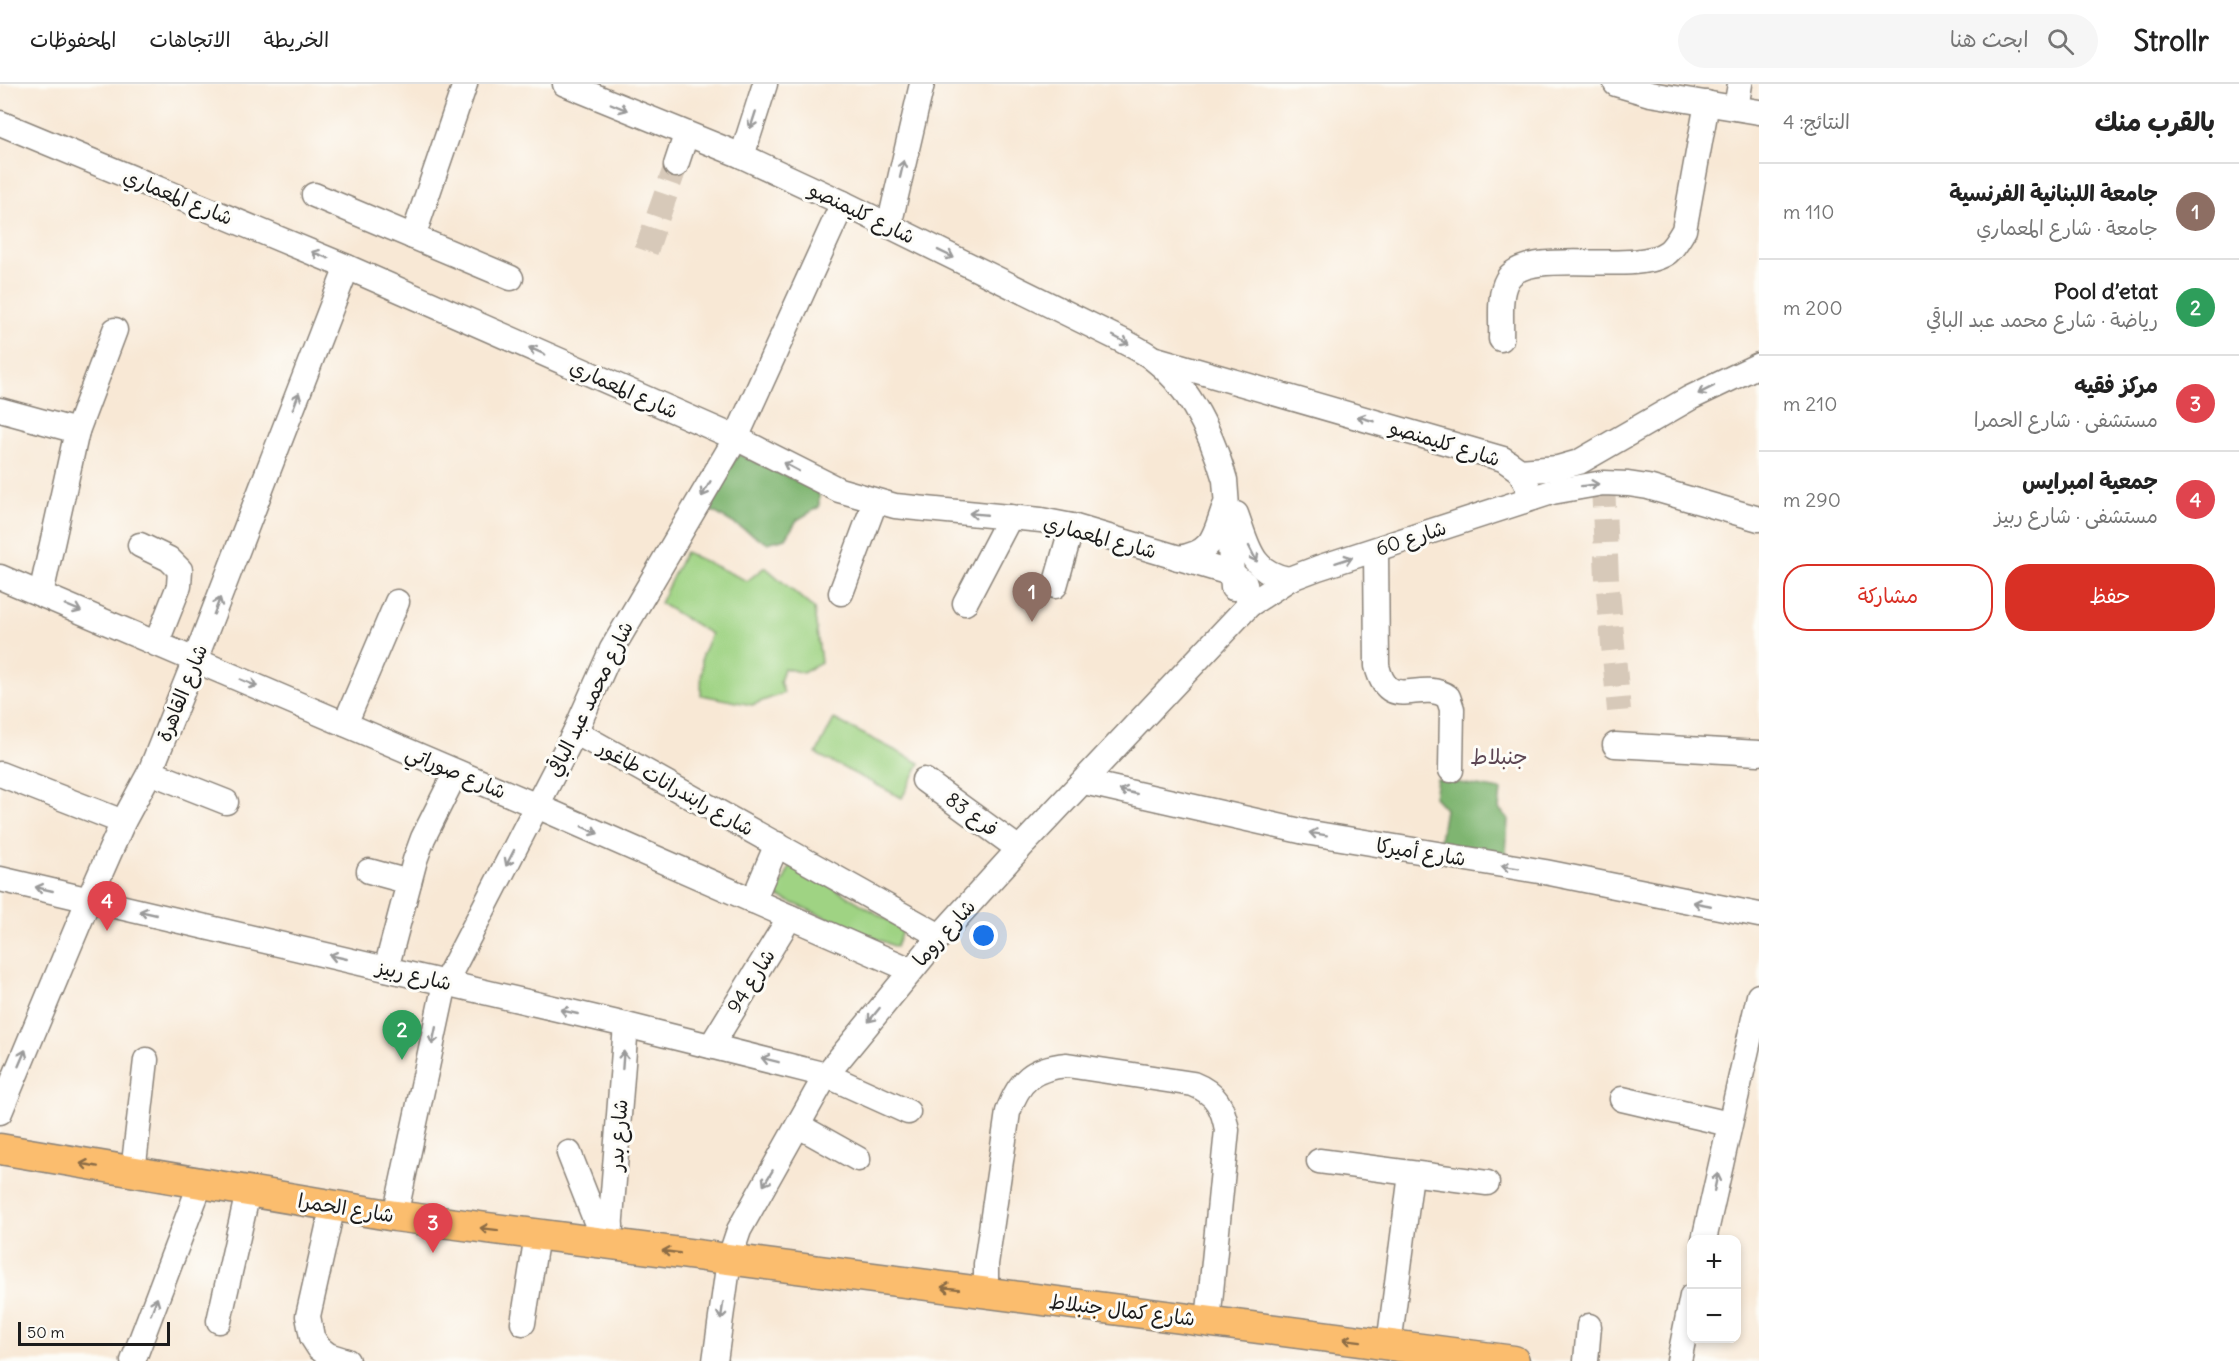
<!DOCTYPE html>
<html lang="ar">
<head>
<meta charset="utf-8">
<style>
	:root { --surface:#fff; --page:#f6f6f6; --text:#222; --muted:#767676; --line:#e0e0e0; --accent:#d93025 }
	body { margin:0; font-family:Delius,"Playpen Sans Arabic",sans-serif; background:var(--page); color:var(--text); direction:rtl }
	.controls { position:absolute; right:18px; bottom:18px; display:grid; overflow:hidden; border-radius:12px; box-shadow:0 3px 9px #0003 }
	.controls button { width:54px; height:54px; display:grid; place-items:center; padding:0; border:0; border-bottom:2px solid var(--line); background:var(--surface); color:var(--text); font:30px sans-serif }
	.scale { position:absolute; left:18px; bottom:15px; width:152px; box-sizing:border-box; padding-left:6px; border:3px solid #1c1c1c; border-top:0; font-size:16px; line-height:21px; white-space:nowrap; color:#1c1c1c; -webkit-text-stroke:4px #fdfcf7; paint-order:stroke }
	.you { position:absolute; left:984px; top:852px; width:21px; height:21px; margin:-15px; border:4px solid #fff; border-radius:50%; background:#1a73e8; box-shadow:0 0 0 9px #1a73e833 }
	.badge { display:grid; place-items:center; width:39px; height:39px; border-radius:50%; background:var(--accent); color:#fff; font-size:20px; font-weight:700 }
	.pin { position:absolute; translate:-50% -50px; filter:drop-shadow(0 2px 3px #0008) }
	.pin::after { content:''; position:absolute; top:32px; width:21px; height:18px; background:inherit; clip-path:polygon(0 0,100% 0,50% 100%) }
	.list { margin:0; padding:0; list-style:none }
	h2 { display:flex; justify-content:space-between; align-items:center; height:78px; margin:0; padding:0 24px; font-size:26px }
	h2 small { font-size:20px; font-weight:400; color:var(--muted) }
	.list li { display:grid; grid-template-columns:39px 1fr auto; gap:18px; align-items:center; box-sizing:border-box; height:96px; padding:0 24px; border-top:2px solid var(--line) }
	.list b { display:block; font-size:22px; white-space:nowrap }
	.list p { margin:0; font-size:20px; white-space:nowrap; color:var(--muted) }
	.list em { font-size:20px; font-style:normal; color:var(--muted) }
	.actions { display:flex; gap:12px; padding:18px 24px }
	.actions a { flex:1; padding:14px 0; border:2px solid var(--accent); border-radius:24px; text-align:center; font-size:21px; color:var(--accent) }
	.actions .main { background:var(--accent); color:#fff }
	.icon { flex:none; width:33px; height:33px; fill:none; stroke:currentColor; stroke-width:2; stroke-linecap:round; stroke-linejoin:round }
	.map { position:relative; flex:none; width:1759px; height:1277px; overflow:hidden; direction:ltr }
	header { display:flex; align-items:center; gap:36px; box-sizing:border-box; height:84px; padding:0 30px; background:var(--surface); border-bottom:2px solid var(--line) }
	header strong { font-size:28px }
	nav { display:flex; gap:33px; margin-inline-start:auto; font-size:21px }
	.search { width:420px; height:54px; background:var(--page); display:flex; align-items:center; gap:15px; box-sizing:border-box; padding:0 21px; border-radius:33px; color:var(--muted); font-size:22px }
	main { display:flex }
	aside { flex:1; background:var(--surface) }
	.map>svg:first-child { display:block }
</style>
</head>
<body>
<header>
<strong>Strollr</strong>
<div class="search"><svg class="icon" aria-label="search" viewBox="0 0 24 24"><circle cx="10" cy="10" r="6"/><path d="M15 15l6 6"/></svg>ابحث هنا</div>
<nav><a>الخريطة</a><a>الاتجاهات</a><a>المحفوظات</a></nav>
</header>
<main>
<aside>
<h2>بالقرب منك<small>النتائج: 4</small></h2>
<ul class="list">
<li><span class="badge" style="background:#8d6e63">1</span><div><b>جامعة اللبنانية الفرنسية</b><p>جامعة · شارع المعماري</p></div><em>110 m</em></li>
<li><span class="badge" style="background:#2e9e5b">2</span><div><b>Pool d’etat</b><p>رياضة · شارع محمد عبد الباقي</p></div><em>200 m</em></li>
<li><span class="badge" style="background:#e0444e">3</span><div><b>مركز فقيه</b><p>مستشفى · شارع الحمرا</p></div><em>210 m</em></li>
<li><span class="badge" style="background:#e0444e">4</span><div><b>جمعية امبرايس</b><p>مستشفى · شارع ربيز</p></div><em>290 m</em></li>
</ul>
<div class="actions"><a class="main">حفظ</a><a>مشاركة</a></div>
</aside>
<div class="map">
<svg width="1759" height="1277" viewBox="0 0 1759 1277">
	<rect width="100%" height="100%" fill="#fdfcf7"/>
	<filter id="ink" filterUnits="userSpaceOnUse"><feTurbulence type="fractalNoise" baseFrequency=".0167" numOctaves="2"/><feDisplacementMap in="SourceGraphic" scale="12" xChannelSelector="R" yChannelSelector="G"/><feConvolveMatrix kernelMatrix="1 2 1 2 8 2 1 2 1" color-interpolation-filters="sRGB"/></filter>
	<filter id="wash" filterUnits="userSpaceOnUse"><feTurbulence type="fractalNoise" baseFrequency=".008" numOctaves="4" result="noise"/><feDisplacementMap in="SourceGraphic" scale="24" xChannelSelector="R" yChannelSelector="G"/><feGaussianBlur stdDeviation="1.35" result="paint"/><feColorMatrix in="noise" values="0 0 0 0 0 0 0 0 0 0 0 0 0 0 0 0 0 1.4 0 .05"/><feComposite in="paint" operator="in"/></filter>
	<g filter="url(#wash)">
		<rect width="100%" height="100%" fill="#f8e8d5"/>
		<g fill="#9fd383" stroke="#5e7850" stroke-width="1.5">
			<path d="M685,468l62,29 18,-14 49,42 7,53 -18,11 -19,-5 -4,14 4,11 -32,12 -51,-10 1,-40 9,-21 -51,-31z"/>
			<path d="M834,635l86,44 -18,35 -86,-44z"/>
			<path d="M792,779l111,66 -7,18 -120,-51z"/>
		</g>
		<g fill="#7fb571" stroke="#4e6846" stroke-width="1.5">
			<path d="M738,370l81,37v16l-22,13 -11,18 -19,5 -60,-35z"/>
			<path d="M1437,695l64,11 -2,19 9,9 -2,36 -67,-8 6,-37 -11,-12z"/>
		</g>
	</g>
	<g filter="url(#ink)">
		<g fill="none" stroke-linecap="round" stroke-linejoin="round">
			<g stroke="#d7c9b9" stroke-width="24" stroke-dasharray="24 12" stroke-linecap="butt">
				<path d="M646,167l30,-86"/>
				<path d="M1603,399l4,96 12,132"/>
			</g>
			<g stroke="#8a8278" stroke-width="27">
				<g id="minor">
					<path d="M565,0l177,72 101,47 280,138c9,5 20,10 28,16 39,29 61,78 74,123l8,108"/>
					<path d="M1616,0l34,10 109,18"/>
					<path d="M1736,24l4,-24"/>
					<path d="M0,39l347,144 389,171 103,52 56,16 146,14 31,6 161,48 12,10 4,21"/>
					<path d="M742,72l23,-72"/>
					<path d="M676,81l10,-30"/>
					<path d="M314,111l197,83"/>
					<path d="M889,142l33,-142"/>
					<path d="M413,153l52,-153"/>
					<path d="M1501,255c1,-18 -3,-43 6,-59 19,-35 129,-3 161,-28 7,-6 11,-14 16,-22l23,-127"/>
					<path d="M1156,275l347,100 17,12 13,27"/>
					<path d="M0,326l77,21"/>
					<path d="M1520,387l38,-3 21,-6 111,-64 69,-33"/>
					<path d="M1236,430c12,32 15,59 53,65"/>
					<path d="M140,461l29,14 11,11 -1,16 -23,58"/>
					<path d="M1376,466l1,116c12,49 43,11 71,31l4,12 -1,61"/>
					<path d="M1178,474c34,-5 36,-20 46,-50"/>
					<path d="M0,493l537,229 374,164"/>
					<path d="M1055,502l17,-60"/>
					<path d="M841,509l34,-91"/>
					<path d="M41,510l36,-163 38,-101"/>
					<path d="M965,519l45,-86"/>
					<path d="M345,640l52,-122"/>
					<path d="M575,648l365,204"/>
					<path d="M1615,661l144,8"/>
					<path d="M150,688l76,30"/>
					<path d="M0,690l123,48"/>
					<path d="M924,696l95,69"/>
					<path d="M1084,698l221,50 240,40 214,43"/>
					<path d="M369,787l40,11"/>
					<path d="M0,795l626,146 200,50 82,37"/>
					<path d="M753,817l24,-57"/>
					<path d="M386,885l29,-109 8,-22 33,-66"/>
					<path d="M711,962l79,-129"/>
					<path d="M1622,1015l107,25"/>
					<path d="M0,1028l89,-213 34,-77 27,-50 45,-112 152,-393"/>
					<path d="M799,1042l59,33"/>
					<path d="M569,1069l26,66 4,3 12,4"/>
					<path d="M1319,1077l168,22"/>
					<path d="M133,1088l13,-112"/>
					<path d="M333,1121l-25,111 4,21 7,11 9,7 19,6"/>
					<path d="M395,1132l50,-233 130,-251 37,-83 124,-211 107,-235"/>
					<path d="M1704,1156l55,-244"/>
					<path d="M609,1160l17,-219"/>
					<path d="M986,1209v-29l22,-152c11,-32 25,-44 59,-47l126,19c23,9 30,23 34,46l-19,192"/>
					<path d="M219,1237l29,-129"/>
					<path d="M523,1239l14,-88"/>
					<path d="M1389,1261l22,-171"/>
					<path d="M133,1277l67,-176"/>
					<path d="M715,1277l14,-101 10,-30 87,-155 114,-139 79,-87 230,-244 40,-26 29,-11 234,-76 51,-9 25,1 20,3 111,32"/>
					<path d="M1586,1277l3,-35"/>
					<path d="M1679,1277l13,-65"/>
				</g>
			</g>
			<g stroke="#8a8278" stroke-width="33">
				<path id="major" d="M0,1065l395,67 1119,145"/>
			</g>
			<use href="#minor" stroke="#fff" stroke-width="24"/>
			<use href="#major" stroke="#fbbd6e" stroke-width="30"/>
		</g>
		<defs><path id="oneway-shaft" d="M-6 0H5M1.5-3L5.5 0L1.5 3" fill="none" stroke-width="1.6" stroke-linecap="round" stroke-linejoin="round" transform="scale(1.5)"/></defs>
		<g stroke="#999">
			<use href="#oneway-shaft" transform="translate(619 23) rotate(23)"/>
			<use href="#oneway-shaft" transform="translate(753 36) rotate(108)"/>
			<use href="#oneway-shaft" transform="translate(902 85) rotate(-77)"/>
			<use href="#oneway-shaft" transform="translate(946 170) rotate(26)"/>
			<use href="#oneway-shaft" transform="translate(320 171) rotate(-158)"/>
			<use href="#oneway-shaft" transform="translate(1121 256) rotate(28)"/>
			<use href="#oneway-shaft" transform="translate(537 267) rotate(-156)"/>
			<use href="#oneway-shaft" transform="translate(1706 306) rotate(153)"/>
			<use href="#oneway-shaft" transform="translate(296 317) rotate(-69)"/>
			<use href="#oneway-shaft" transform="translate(1366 335) rotate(-164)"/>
			<use href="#oneway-shaft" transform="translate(791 383) rotate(-152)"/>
			<use href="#oneway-shaft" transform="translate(1590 401) rotate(-7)"/>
			<use href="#oneway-shaft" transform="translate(706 405) rotate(120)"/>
			<use href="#oneway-shaft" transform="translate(978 430) rotate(-175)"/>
			<use href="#oneway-shaft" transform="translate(1253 470) rotate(63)"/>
			<use href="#oneway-shaft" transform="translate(1344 476) rotate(-18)"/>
			<use href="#oneway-shaft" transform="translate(217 522) rotate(-69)"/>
			<use href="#oneway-shaft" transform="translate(73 524) rotate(23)"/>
			<use href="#oneway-shaft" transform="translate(249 599) rotate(23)"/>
			<use href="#oneway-shaft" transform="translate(1128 708) rotate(-167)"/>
			<use href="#oneway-shaft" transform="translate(590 746) rotate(24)"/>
			<use href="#oneway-shaft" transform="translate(1318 750) rotate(-171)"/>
			<use href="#oneway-shaft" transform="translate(510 774) rotate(117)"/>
			<use href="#oneway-shaft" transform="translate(1510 783) rotate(-171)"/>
			<use href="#oneway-shaft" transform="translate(44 805) rotate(-167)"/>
			<use href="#oneway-shaft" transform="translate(1702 820) rotate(-169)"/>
			<use href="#oneway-shaft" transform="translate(148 829) rotate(-167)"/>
			<use href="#oneway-shaft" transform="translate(338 873) rotate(-167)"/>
			<use href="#oneway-shaft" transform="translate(569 928) rotate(-167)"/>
			<use href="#oneway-shaft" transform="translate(874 931) rotate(129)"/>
			<use href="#oneway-shaft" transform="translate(434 952) rotate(102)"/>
			<use href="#oneway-shaft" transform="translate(22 974) rotate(-67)"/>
			<use href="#oneway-shaft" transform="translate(623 976) rotate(-86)"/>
			<use href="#oneway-shaft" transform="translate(770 976) rotate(-166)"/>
			<use href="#oneway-shaft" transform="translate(768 1094) rotate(121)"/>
			<use href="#oneway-shaft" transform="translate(1716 1098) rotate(-78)"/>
			<use href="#oneway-shaft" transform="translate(154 1222) rotate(-69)"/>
			<use href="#oneway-shaft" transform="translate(722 1227) rotate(98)"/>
		</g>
		<g stroke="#8c6c45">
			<use href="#oneway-shaft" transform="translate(89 1081) rotate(-170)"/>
			<use href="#oneway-shaft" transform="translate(489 1145) rotate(-173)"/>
			<use href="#oneway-shaft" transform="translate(671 1168) rotate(-172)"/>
			<use href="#oneway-shaft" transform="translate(950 1204) rotate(-173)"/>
			<use href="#oneway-shaft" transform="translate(1352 1256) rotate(-173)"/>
		</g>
	</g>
	<g text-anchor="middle" stroke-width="6" stroke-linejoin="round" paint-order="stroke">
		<g font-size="20" fill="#1c1c1c" stroke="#fdfcf7">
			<text transform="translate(178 113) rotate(22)" y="7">شارع المعماري</text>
			<text transform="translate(862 129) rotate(26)" y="7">شارع كليمنصو</text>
			<text transform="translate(624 305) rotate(24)" y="7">شارع المعماري</text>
			<text transform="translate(1445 359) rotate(17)" y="7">شارع كليمنصو</text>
			<text transform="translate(1100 453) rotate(15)" y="7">شارع المعماري</text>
			<text transform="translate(1411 454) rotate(-18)" y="7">شارع 60</text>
			<text transform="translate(182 609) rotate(-68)" y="7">شارع القاهرة</text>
			<text transform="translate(590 615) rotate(-64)" y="7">شارع محمد عبد الباقي</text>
			<text transform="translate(456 688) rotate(23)" y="7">شارع صوراتي</text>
			<text transform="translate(676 704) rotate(29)" y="7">شارع رابندرانات طاغور</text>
			<text transform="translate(972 730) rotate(36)" y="7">فرع 83</text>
			<text transform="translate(1421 768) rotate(9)" y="7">شارع أميركا</text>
			<text transform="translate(944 849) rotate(-48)" y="7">شارع روما</text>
			<text transform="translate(414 891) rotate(13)" y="7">شارع ربيز</text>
			<text transform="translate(751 897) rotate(-58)" y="7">شارع 94</text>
			<text transform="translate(618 1051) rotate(-86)" y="7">شارع بدر</text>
			<text transform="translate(346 1124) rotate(9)" y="7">شارع الحمرا</text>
			<text transform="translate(1122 1226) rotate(7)" y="7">شارع كمال جنبلاط</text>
		</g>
		<g font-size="21" fill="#5c4653" stroke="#fdfcf7">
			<text x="1499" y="680">جنبلاط</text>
		</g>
	</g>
</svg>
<div class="controls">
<button>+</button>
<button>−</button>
</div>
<div class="scale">50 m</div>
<div class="you"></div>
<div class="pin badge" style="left:1032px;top:538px;background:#8d6e63">1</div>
<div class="pin badge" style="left:402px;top:976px;background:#2e9e5b">2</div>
<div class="pin badge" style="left:433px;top:1169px;background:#e0444e">3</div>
<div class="pin badge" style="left:107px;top:847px;background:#e0444e">4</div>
</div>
</main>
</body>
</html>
